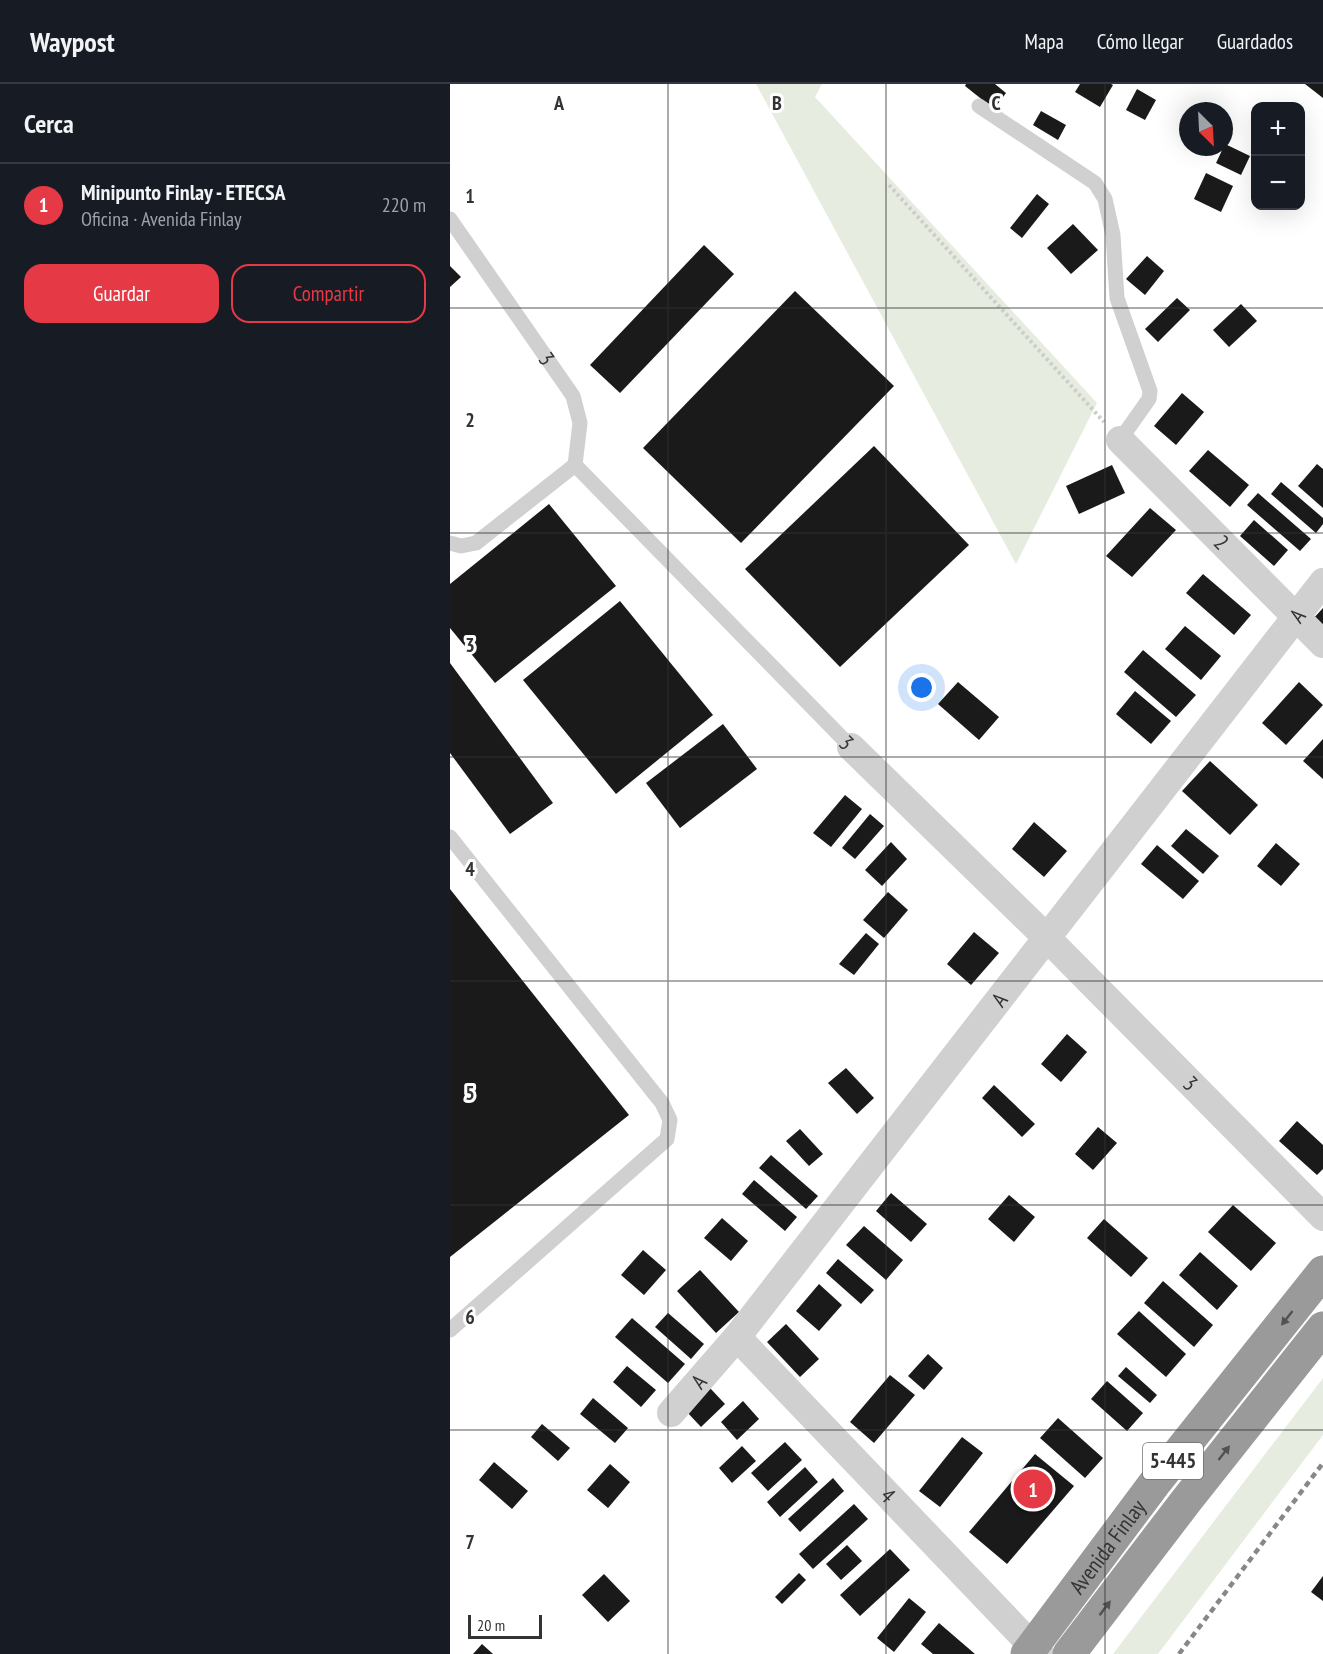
<!DOCTYPE html>
<html lang="es">
<head>
<meta charset="utf-8">
<style>
	:root { --surface:#171b24; --page:#20242c; --text:#f1f3f6; --muted:#9ea1a6; --line:#363941; --accent:#e63946 }
	body { margin:0; font-family:"PT Sans Narrow",sans-serif; background:var(--page); color:var(--text) }
	.controls { position:absolute; right:18px; top:18px; display:grid; overflow:hidden; border-radius:12px; box-shadow:0 6px 24px #0002 }
	.controls button { width:54px; height:54px; display:grid; place-items:center; padding:0; border:0; border-bottom:2px solid var(--line); background:var(--surface); color:var(--text); font:30px sans-serif }
	.compass { position:absolute; left:729px; top:18px; width:54px; height:54px; border-radius:50%; background:var(--surface); box-shadow:0 6px 24px #0002; rotate:156deg }
	.scale { position:absolute; left:18px; bottom:15px; width:74px; box-sizing:border-box; padding-left:6px; border:3px solid #333; border-top:0; font-size:16px; line-height:21px; white-space:nowrap; color:#333; -webkit-text-stroke:4px #fff; paint-order:stroke }
	.you { position:absolute; left:472px; top:604px; width:21px; height:21px; margin:-15px; border:4px solid #fff; border-radius:50%; background:#1a73e8; box-shadow:0 0 0 9px #1a73e833 }
	.badge { display:grid; place-items:center; width:39px; height:39px; border-radius:50%; background:var(--accent); color:#fff; font-size:20px; font-weight:700 }
	.pin { position:absolute; translate:-50% -50%; border:3px solid #fff; box-shadow:0 2px 6px #0006 }
	.list { margin:0; padding:0; list-style:none }
	h2 { display:flex; justify-content:space-between; align-items:center; height:78px; margin:0; padding:0 24px; font-size:26px }
	h2 small { font-size:20px; font-weight:400; color:var(--muted) }
	.list li { display:grid; grid-template-columns:39px 1fr auto; gap:18px; align-items:center; box-sizing:border-box; height:84px; padding:0 24px; border-top:2px solid var(--line) }
	.list b { display:block; font-size:22px; white-space:nowrap }
	.list p { margin:0; font-size:20px; white-space:nowrap; color:var(--muted) }
	.list em { font-size:20px; font-style:normal; color:var(--muted) }
	.actions { display:flex; gap:12px; padding:18px 24px }
	.actions a { flex:1; padding:14px 0; border:2px solid var(--accent); border-radius:18px; text-align:center; font-size:21px; color:var(--accent) }
	.actions .main { background:var(--accent); color:#fff }
	.map { position:relative; flex:none; width:873px; height:1570px; overflow:hidden }
	header { display:flex; align-items:center; gap:36px; box-sizing:border-box; height:84px; padding:0 30px; background:var(--surface); border-bottom:2px solid var(--line) }
	header strong { font-size:28px }
	nav { display:flex; gap:33px; margin-inline-start:auto; font-size:21px }
	main { display:flex }
	aside { flex:1; background:var(--surface) }
	.map>svg:first-child { display:block }
</style>
</head>
<body>
<header>
<strong>Waypost</strong>
<nav><a>Mapa</a><a>Cómo llegar</a><a>Guardados</a></nav>
</header>
<main>
<aside>
<h2>Cerca<small></small></h2>
<ul class="list">
<li><span class="badge">1</span><div><b>Minipunto Finlay - ETECSA</b><p>Oficina · Avenida Finlay</p></div><em>220 m</em></li>
</ul>
<div class="actions"><a class="main">Guardar</a><a>Compartir</a></div>
</aside>
<div class="map">
<svg width="873" height="1570" viewBox="0 0 873 1570">
	<rect width="100%" height="100%" fill="#fff"/>
	<g fill="#e6ecdf">
		<path d="M306,0h66l-7,13 282,306 -81,161z"/>
		<path d="M873,1294v57l-165,219h-45z"/>
	</g>
	<g fill="#1a1a1a">
		<path d="M516,0h29l11,9 -12,16 -29,-23z"/>
		<path d="M630,0h31l2,1 -13,22 -25,-15z"/>
		<path d="M855,0h18v14z"/>
		<path d="M687,5l19,11 -11,20 -19,-10z"/>
		<path d="M591,27l25,14 -8,15 -25,-15z"/>
		<path d="M775,60l25,12 -9,19 -25,-12z"/>
		<path d="M756,89l27,13 -12,26 -27,-13z"/>
		<path d="M587,110l12,10 -27,34 -12,-10z"/>
		<path d="M623,140l25,26 -27,24 -24,-26z"/>
		<path d="M254,161l30,29 -114,119 -30,-28z"/>
		<path d="M697,172l17,15 -19,24 -19,-16z"/>
		<path d="M0,182l11,11 -11,10z"/>
		<path d="M345,207l99,95 -153,157 -98,-95z"/>
		<path d="M727,214l13,12 -32,32 -13,-13z"/>
		<path d="M791,220l16,17 -28,26 -16,-17z"/>
		<path d="M732,309l22,19 -28,33 -22,-19z"/>
		<path d="M424,362l95,99 -129,122 -95,-98z"/>
		<path d="M758,366l41,35 -19,22 -41,-36z"/>
		<path d="M867,380l6,5v39l-25,-22z"/>
		<path d="M662,381l13,28 -46,21 -13,-28z"/>
		<path d="M831,398l42,36v6l-7,9 -45,-39z"/>
		<path d="M808,409l53,46 -11,12 -53,-46z"/>
		<path d="M99,420l67,82 -121,97 -45,-55v-44z"/>
		<path d="M700,424l26,22 -44,47 -26,-21z"/>
		<path d="M804,436l34,30 -14,16 -34,-30z"/>
		<path d="M753,490l48,41 -17,20 -48,-42z"/>
		<path d="M170,517l93,114 -97,79 -93,-114z"/>
		<path d="M873,524v22l-11,-10z"/>
		<path d="M735,542l36,30 -20,24 -36,-31z"/>
		<path d="M693,566l53,45 -20,22 -52,-45z"/>
		<path d="M0,579l103,140 -43,31 -60,-81z"/>
		<path d="M508,598l41,35 -20,23 -41,-36z"/>
		<path d="M849,598l24,23 -37,40 -24,-22z"/>
		<path d="M685,607l36,30 -20,23 -35,-30z"/>
		<path d="M273,640l34,45 -77,59 -34,-45z"/>
		<path d="M873,655v40l-20,-18z"/>
		<path d="M760,677l48,44 -28,30 -48,-44z"/>
		<path d="M395,711l17,14 -31,38 -18,-14z"/>
		<path d="M420,730l14,12 -29,33 -13,-11z"/>
		<path d="M584,738l33,29 -23,26 -32,-28z"/>
		<path d="M736,745l33,27 -16,18 -32,-28z"/>
		<path d="M441,758l16,17 -25,27 -17,-16z"/>
		<path d="M826,759l24,21 -19,22 -24,-20z"/>
		<path d="M707,761l42,36 -16,18 -42,-35z"/>
		<path d="M0,805l179,226 -179,142z"/>
		<path d="M438,808l20,18 -24,28 -21,-18z"/>
		<path d="M524,848l25,21 -28,32 -24,-21z"/>
		<path d="M416,849l13,11 -25,31 -15,-11z"/>
		<path d="M617,950l20,18 -26,30 -20,-18z"/>
		<path d="M396,984l28,30 -17,16 -29,-31z"/>
		<path d="M544,1001l41,39 -13,13 -40,-39z"/>
		<path d="M847,1037l26,24v24l-6,6 -38,-34z"/>
		<path d="M648,1043l19,16 -24,27 -18,-16z"/>
		<path d="M350,1045l23,25 -14,12 -23,-25z"/>
		<path d="M321,1071l47,41 -12,13 -47,-41z"/>
		<path d="M304,1096l43,37 -12,14 -43,-37z"/>
		<path d="M441,1109l36,31 -16,18 -35,-31z"/>
		<path d="M559,1111l26,22 -21,25 -26,-23z"/>
		<path d="M783,1121l43,38 -25,28 -43,-39z"/>
		<path d="M272,1134l26,23 -17,20 -27,-23z"/>
		<path d="M654,1135l44,39 -17,19 -44,-39z"/>
		<path d="M414,1142l39,34 -17,20 -40,-35z"/>
		<path d="M193,1166l23,20 -22,25 -23,-20z"/>
		<path d="M750,1168l38,34 -21,24 -38,-35z"/>
		<path d="M388,1175l36,31 -13,14 -35,-31z"/>
		<path d="M250,1186l39,42 -23,21 -39,-42z"/>
		<path d="M713,1197l50,44 -19,22 -50,-44z"/>
		<path d="M369,1200l23,21 -23,26 -23,-20z"/>
		<path d="M689,1227l47,43 -20,23 -49,-43z"/>
		<path d="M218,1229l36,31 -13,15 -36,-32z"/>
		<path d="M182,1234l53,46 -17,19 -53,-46z"/>
		<path d="M336,1240l33,35 -19,18 -33,-35z"/>
		<path d="M478,1270l15,14 -19,22 -16,-14z"/>
		<path d="M177,1282l29,24 -15,17 -28,-25z"/>
		<path d="M676,1283l31,28 -7,8 -32,-27z"/>
		<path d="M440,1291l25,20 -41,48 -24,-21z"/>
		<path d="M657,1297l36,32 -16,18 -36,-32z"/>
		<path d="M260,1304l15,16 -24,23 -15,-16z"/>
		<path d="M143,1314l35,30 -13,15 -35,-29z"/>
		<path d="M293,1317l16,18 -22,21 -16,-18z"/>
		<path d="M608,1334l45,40 -18,20 -45,-40z"/>
		<path d="M92,1340l28,24 -12,13 -27,-24z"/>
		<path d="M512,1353l21,16 -43,54 -21,-16z"/>
		<path d="M335,1358l17,18 -34,31 -17,-18z"/>
		<path d="M292,1362l14,15 -24,22 -13,-15z"/>
		<path d="M585,1370l39,32 -67,78 -38,-32z"/>
		<path d="M44,1378l34,29 -16,18 -33,-29z"/>
		<path d="M160,1380l20,18 -22,26 -21,-18z"/>
		<path d="M355,1383l13,15 -38,35 -13,-15z"/>
		<path d="M383,1394l11,13 -44,41 -12,-13z"/>
		<path d="M404,1420l14,15 -55,50 -14,-15z"/>
		<path d="M397,1461l15,16 -21,19 -15,-16z"/>
		<path d="M440,1465l20,21 -50,46 -20,-21z"/>
		<path d="M349,1489l7,7 -24,24 -7,-7z"/>
		<path d="M154,1490l26,27 -22,21 -26,-27z"/>
		<path d="M873,1492v25l-12,-9z"/>
		<path d="M459,1514l17,14 -32,40 -17,-14z"/>
		<path d="M489,1539l36,31h-42l-12,-10z"/>
		<path d="M32,1560l11,10h-20z"/>
	</g>
	<g fill="none" stroke-linecap="round" stroke-linejoin="round">
		<path stroke="#cdcdcd" stroke-width="4" stroke-dasharray="3 3" stroke-linecap="butt" d="M439,101l215,237"/>
		<g stroke="#d0d0d0" stroke-width="15">
			<path d="M529,22l116,77 10,16 8,36 4,63 33,93 -1,8 -29,41"/>
			<path id="s1" d="M0,135l123,177 7,27 -5,42 276,282"/>
			<path d="M0,459l11,3 15,-3 99,-78"/>
			<path d="M0,753l212,266 8,17 -3,19 -217,191"/>
		</g>
		<g stroke="#d0d0d0" stroke-width="28">
			<path id="s2" d="M670,356l203,204"/>
			<path id="s3" d="M401,663l197,192 275,278"/>
			<path id="s4" d="M287,1253l303,317"/>
			<path id="s5" d="M221,1329l66,-76 586,-755"/>
		</g>
		<g stroke="#9a9a9a" stroke-width="33">
			<path id="s6" d="M577,1570l127,-170 169,-212"/>
			<path d="M619,1570l117,-153 137,-173"/>
		</g>
		<path stroke="#888" stroke-width="4.5" stroke-dasharray="6 4.5" stroke-linecap="butt" d="M729,1570l144,-191"/>
	</g>
	<defs><path id="oneway-solid" d="M-6-.8H1V-3.2L6.5 0L1 3.2V.8H-6Z" transform="scale(1.5)"/></defs>
	<g fill="#525252">
		<use href="#oneway-solid" transform="translate(837 1234) rotate(128)"/>
		<use href="#oneway-solid" transform="translate(774 1369) rotate(-52)"/>
		<use href="#oneway-solid" transform="translate(655 1524) rotate(-53)"/>
	</g>
	<path fill="none" stroke="#333" stroke-width="1.5" stroke-opacity="0.55" d="M218,0v1570M436,0v1570M655,0v1570M0,224h873M0,449h873M0,673h873M0,897h873M0,1121h873M0,1346h873"/>
	<g text-anchor="middle" stroke-width="6" stroke-linejoin="round" paint-order="stroke">
		<rect fill="#fff" stroke="#707070" stroke-width="1.5" x="693" y="1359" width="60" height="36" rx="4.5"/>
		<g font-size="21" font-weight="bold" fill="#333">
			<text x="723" y="1384">5-445</text>
		</g>
		<g font-size="22" fill="#333" stroke="#fff">
			<text dy="8" stroke="none"><textPath href="#s1" startOffset="170">3</textPath></text>
			<text dy="8" stroke="none"><textPath href="#s2" startOffset="144">2</textPath></text>
			<text dy="8" stroke="none"><textPath href="#s5" startOffset="1014">A</textPath></text>
			<text dy="8" stroke="none"><textPath href="#s1" startOffset="674">3</textPath></text>
			<text dy="8" stroke="none"><textPath href="#s5" startOffset="528">A</textPath></text>
			<text dy="8" stroke="none"><textPath href="#s3" startOffset="478">3</textPath></text>
			<text dy="8" stroke="none"><textPath href="#s5" startOffset="42">A</textPath></text>
			<text dy="8" stroke="none"><textPath href="#s4" startOffset="219">4</textPath></text>
			<text dy="8" stroke="none"><textPath href="#s6" startOffset="134">Avenida Finlay</textPath></text>
		</g>
	</g>
	<g font-size="20" text-anchor="middle" font-weight="bold" fill="#333" stroke="#fff" stroke-width="6" stroke-linejoin="round" paint-order="stroke">
		<text x="109" y="26">A</text>
		<text x="327" y="26">B</text>
		<text x="546" y="26">C</text>
		<text x="20" y="119">1</text>
		<text x="20" y="343">2</text>
		<text x="20" y="568">3</text>
		<text x="20" y="792">4</text>
		<text x="20" y="1016">5</text>
		<text x="20" y="1240">6</text>
		<text x="20" y="1465">7</text>
	</g>
</svg>
<div class="controls">
<button>+</button>
<button>−</button>
</div>
<svg class="compass" viewBox="-18 -18 36 36"><path d="M0-13l5 13h-10z" fill="#e53935"/><path d="M0 13l5-13h-10z" fill="#9ea1a6"/></svg>
<div class="scale">20 m</div>
<div class="you"></div>
<div class="pin badge" style="left:583px;top:1405px">1</div>
</div>
</main>
</body>
</html>
